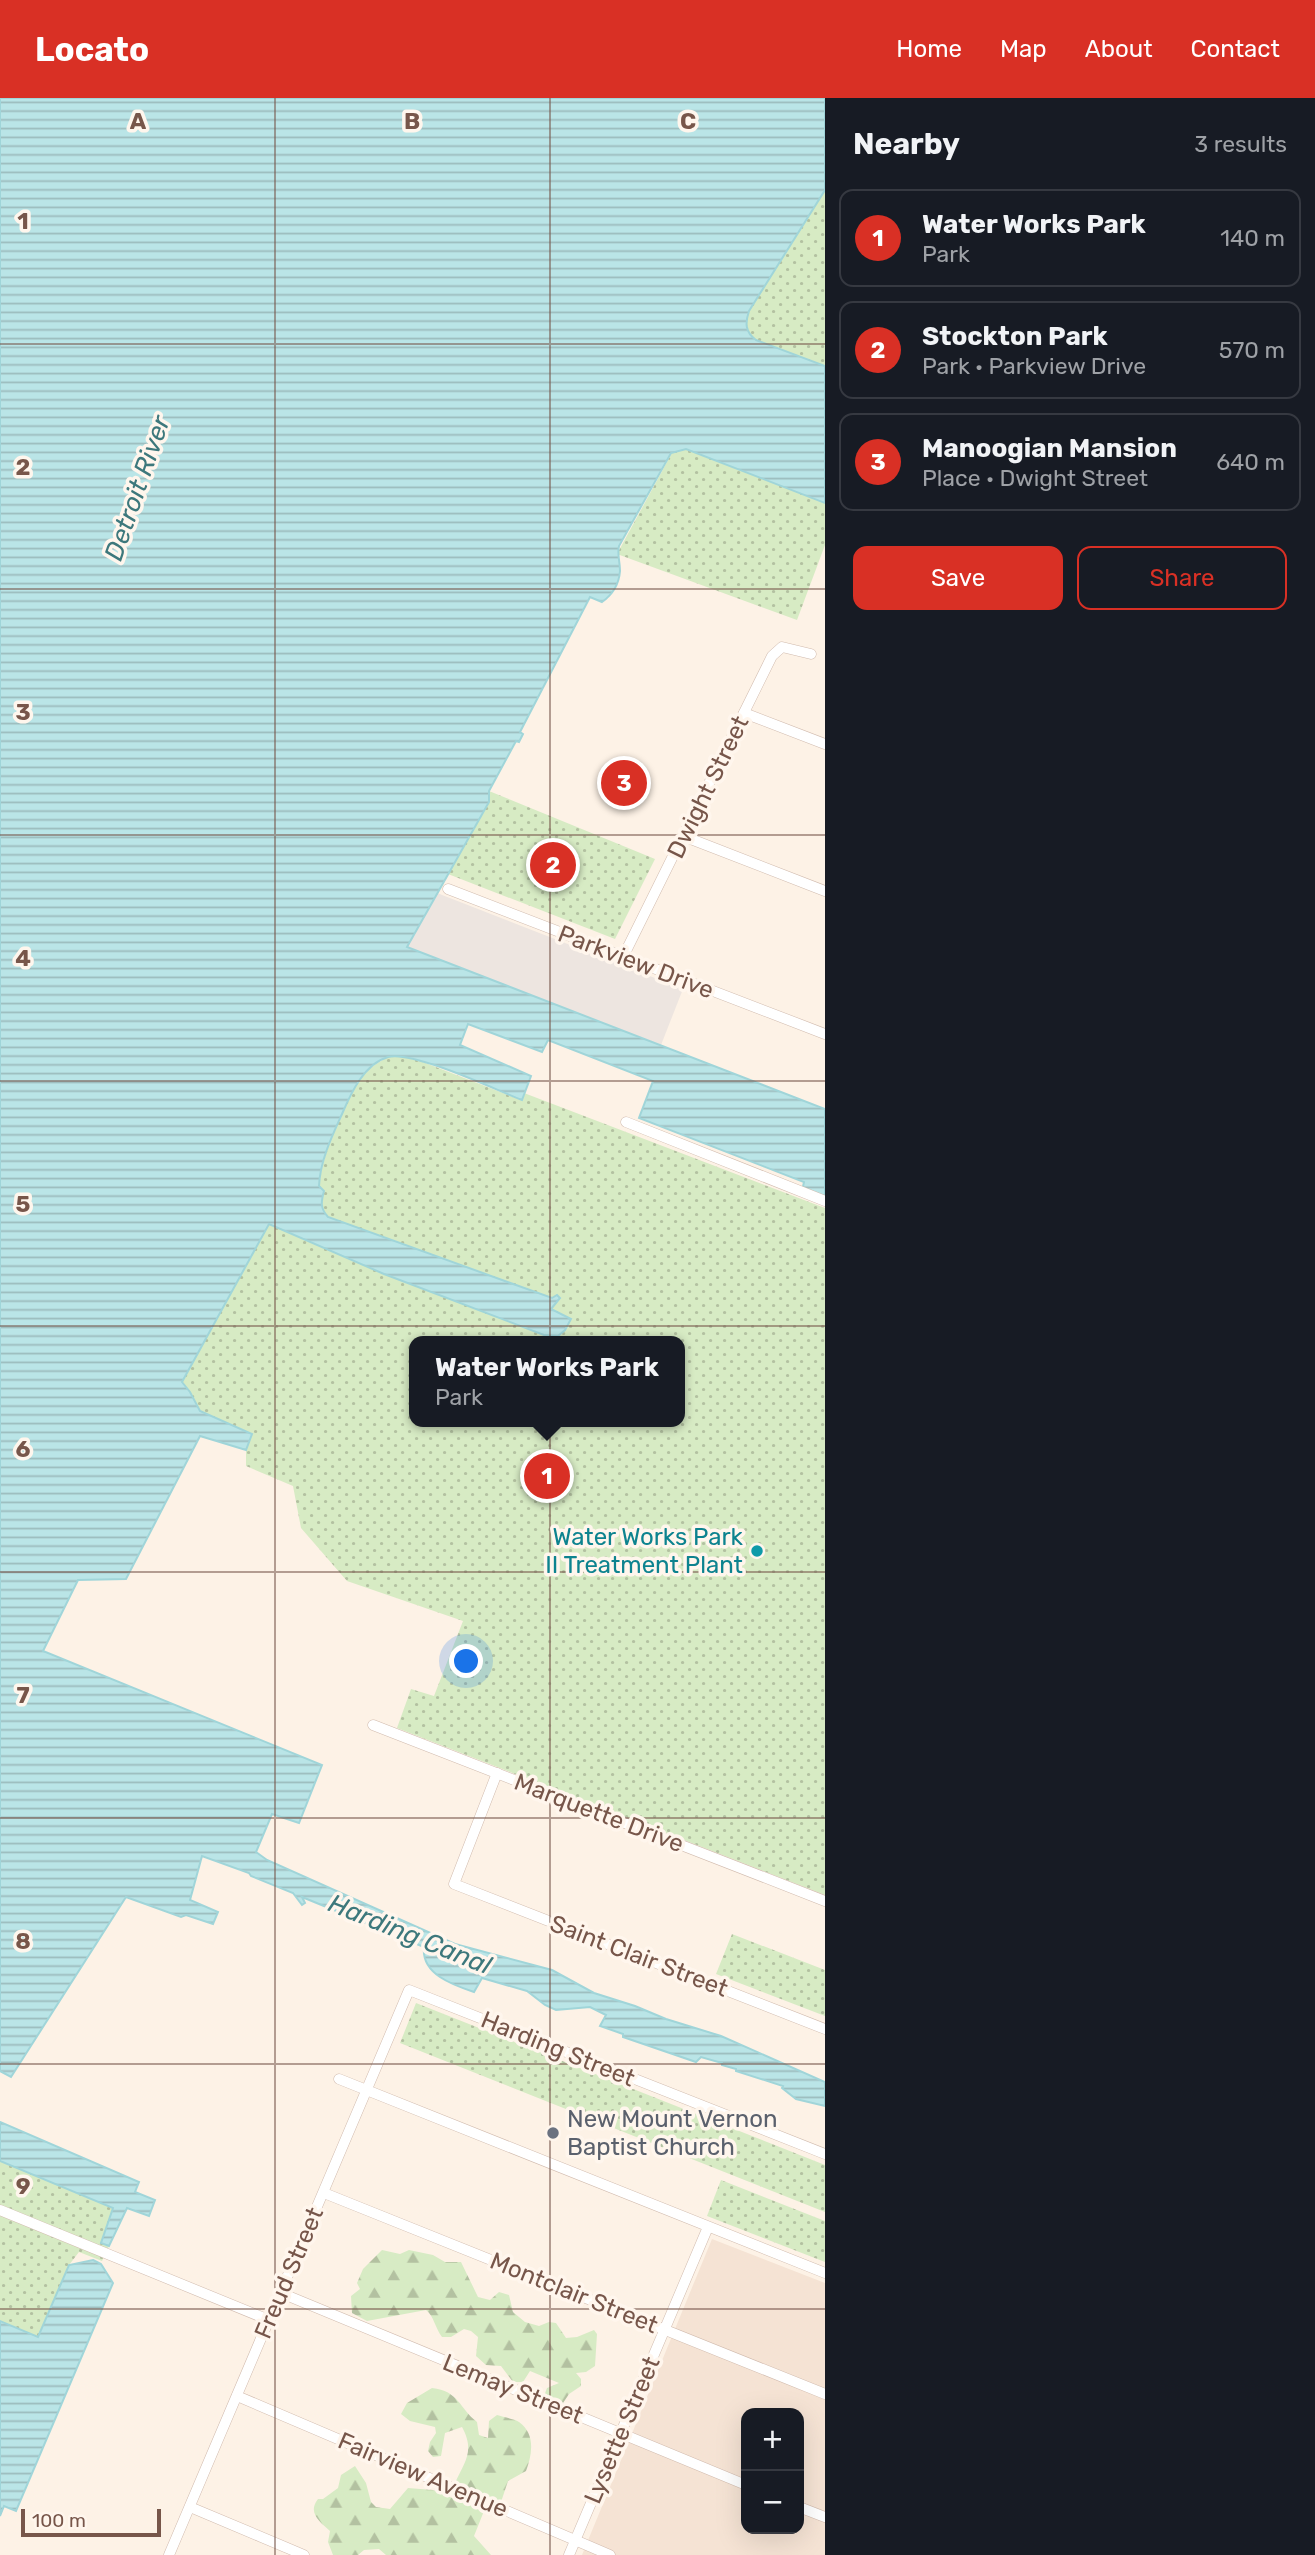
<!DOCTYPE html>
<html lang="en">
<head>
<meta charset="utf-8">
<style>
	:root { --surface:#171b24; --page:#20242c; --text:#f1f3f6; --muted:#9ea1a6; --line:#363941; --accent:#d93025 }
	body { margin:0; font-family:Rubik,sans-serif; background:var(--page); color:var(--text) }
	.controls { position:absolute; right:21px; bottom:21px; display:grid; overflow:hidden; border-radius:14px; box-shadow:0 7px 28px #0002 }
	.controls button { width:63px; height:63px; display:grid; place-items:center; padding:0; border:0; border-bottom:2px solid var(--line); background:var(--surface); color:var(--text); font:35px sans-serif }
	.scale { position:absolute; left:21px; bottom:18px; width:140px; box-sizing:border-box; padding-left:7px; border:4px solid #77564a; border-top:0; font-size:19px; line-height:24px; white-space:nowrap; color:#77564a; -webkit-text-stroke:5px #fff6ed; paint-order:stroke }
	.you { position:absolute; left:467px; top:1564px; width:24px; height:24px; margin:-18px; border:5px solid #fff; border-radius:50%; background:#1a73e8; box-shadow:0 0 0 10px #1a73e833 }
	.badge { display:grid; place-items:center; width:46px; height:46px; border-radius:50%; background:var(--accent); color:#fff; font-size:23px; font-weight:700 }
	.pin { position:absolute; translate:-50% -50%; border:4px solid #fff; box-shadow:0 2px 7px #0006 }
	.popup { position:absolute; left:409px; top:1238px; width:276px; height:91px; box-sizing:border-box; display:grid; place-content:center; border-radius:14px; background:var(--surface); filter:drop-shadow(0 2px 5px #0005); font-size:23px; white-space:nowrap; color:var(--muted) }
	.popup b { font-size:26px; color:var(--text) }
	.popup::after { content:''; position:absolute; left:50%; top:100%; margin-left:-14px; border:14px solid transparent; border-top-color:var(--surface) }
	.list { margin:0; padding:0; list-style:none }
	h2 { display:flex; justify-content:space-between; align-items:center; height:91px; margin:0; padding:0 28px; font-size:30px }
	h2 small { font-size:23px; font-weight:400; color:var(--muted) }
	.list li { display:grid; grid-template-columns:46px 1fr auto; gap:21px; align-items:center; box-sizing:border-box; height:98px; margin:0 14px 14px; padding:0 14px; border:2px solid var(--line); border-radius:14px }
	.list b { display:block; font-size:26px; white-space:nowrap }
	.list p { margin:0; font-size:23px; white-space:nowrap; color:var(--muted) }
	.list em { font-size:23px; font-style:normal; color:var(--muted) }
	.actions { display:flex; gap:14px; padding:21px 28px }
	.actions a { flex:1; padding:16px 0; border:2px solid var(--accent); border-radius:14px; text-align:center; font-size:24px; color:var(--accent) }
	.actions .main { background:var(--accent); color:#fff }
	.map { position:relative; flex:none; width:825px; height:2457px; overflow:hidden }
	header { display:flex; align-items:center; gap:42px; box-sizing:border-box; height:98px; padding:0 35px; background:var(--accent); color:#fff }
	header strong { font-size:33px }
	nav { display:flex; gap:38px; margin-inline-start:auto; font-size:24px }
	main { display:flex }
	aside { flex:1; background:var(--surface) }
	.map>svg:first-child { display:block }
</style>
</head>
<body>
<header>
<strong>Locato</strong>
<nav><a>Home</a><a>Map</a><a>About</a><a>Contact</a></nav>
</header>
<main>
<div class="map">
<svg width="825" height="2457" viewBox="0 0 825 2457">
	<defs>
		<pattern id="grass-dots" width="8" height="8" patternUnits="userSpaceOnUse" patternTransform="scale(1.75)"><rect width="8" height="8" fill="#d7ebc4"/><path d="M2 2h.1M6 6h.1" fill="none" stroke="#b3c1a1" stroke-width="1.8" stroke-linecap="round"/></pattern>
		<pattern id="forest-firs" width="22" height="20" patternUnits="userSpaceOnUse" patternTransform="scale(1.75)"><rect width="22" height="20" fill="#d7ebc4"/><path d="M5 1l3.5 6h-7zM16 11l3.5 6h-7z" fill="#b3c1a1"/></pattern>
		<pattern id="water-rules" width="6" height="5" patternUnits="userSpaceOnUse" patternTransform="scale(1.75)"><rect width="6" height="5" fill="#bae5e7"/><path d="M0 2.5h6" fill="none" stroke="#9cbcbd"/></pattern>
	</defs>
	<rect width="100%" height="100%" fill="#fdf2e6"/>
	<path fill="#f5e3d4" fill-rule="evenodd" d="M712,2141l113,44v272h-243zM746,2315h53v116h-53z"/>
	<path fill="#ede5e0" d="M437,795l246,96 -22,56 -254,-98z"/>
	<g fill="url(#grass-dots)" fill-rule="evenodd">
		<path d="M825,92v355l-28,75 -180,-66 132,-243z"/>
		<path d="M489,693l166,68 -40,80 -167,-65 41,-72z"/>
		<path d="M390,958l20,1 111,43 3,-7 301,115v687l-428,-167 14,-39 23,7 29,-75 -116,-40 -46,-53 -8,-42 -47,-20v-16l6,-16 -52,-23 -10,-19 -8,-10 87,-158 115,50 168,63 13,-7 -14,-21 1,-11 -224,-81c-8,-9 -7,-15 -4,-26l-5,-5c1,-20 24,-87 36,-103 8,-11 23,-21 35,-27zM414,1243h266v81h-266z"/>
		<path d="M732,1836l93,36v46l-109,-42z"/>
		<path d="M416,1905l409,162v47l-425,-169z"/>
		<path d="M0,2063l114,47 -13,35 8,3 -7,15 -23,-9 -10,13 -31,72 -38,-16z"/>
		<path d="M721,2082l104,41v41l-118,-46z"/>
	</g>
	<g fill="url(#forest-firs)">
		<path d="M382,2152l18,4 9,-4 24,5 12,7h16l17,35 12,3 9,-8 10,3 4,17 12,10 14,4 10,-4 7,1 10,15 11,-1 17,-7 3,4 -2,32 -9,6 -10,1 5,6v7l-12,8 -6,9 -19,-7 3,-8 12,-5 -29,-12 -7,11h-10l-12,-16 -15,-1 -10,-9 2,-19 -7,-6 -7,-2 -13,8h-9c-7,-9 -8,-21 -16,-27l-59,11 -15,-8 -1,-17 9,-7 -3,-6 6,-14z"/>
		<path d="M432,2290c27,3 27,20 45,34l2,13 9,3 1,-17 8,-6c6,2 17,4 22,7 17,12 13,33 7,49l-18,10 -7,21 -46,-19c10,-22 20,-32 7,-56l-17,6 -4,23 -8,1 -5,-6 2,-9 6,-9 -1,-6 -25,-6 -9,-7 6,-11z"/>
		<path d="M355,2368l11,17 5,19 5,5 14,2 18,-21 25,2 51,21 -10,25 17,19h-105l-7,-6 -15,1 -6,5h-25l-5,-13 2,-11c-10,-9 -23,-18 -12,-32h5l15,-11 3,-13z"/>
	</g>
	<g fill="url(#water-rules)" stroke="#a0d5d9" stroke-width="2">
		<path d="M0,0h825v92l-76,121c-4,12 -4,21 7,29l69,26v137l-139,-54 -15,4 -52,93c-2,9 1,15 1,25 -1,13 -8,24 -18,31l-12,-5 -70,135 3,2 -4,8 -3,-1 -27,50v11l-82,145 418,162v91l-23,-9 2,-9 -165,-64 14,-37 -105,-41 -6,12 -74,-28 -8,21 71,31 -9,24c-26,-10 -110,-50 -134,-43 -24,7 -37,36 -46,57 -10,22 -22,47 -23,72l5,5c-3,11 -4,17 4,26l224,81 5,-3 3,3 -9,11 20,10 -6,11 -7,6 -14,-1 -160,-61 -115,-50 -87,158 8,10 10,19 52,23 -6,16 -46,-14 -74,143 -48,1 -35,71 279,114 -23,58 -27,-9 -16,38 11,8 188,84 97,26 42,23 41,13 31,13 55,17 104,46v24l-29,-7 -14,-11 1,-2 -47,-15v-2l-14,-4v-2l-21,-6 -5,5 -73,-25v-3l-23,-8 6,-11 -16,-8 -34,3 -11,-5 -18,-14 -45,-13 -8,14c-21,-7 -53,-18 -50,-45l-122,-50 3,6 -3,2 -9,-12 -42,-17 -2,-3 -47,-17 -12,44 28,12 -5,12 -27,-9 -5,2 -55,-20 -115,180 -11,-6z"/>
		<path d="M0,2024l139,60 -4,10 20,8 -6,16 -22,-8 -18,38 -8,-3 12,-35 -113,-47z"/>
		<path d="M93,2162l8,4 12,19 -97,228 -12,-5 -4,10v-195l38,16 31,-72z"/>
	</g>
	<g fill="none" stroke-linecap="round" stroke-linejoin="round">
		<g stroke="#d1bbae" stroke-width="11">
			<g id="street">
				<path d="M744,615l81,31"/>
				<path d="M683,738l142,55"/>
				<path d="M448,791l377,145"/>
				<path d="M623,859l149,-301 10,-9 29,7"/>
				<path d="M626,1024l199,79"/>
				<path d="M373,1627l452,176"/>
				<path d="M497,1675l-43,111 371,145"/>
				<path d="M339,1981l486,194"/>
				<path d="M324,2095l501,201"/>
				<path d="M0,2112l269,110"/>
				<path d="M281,2195l465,192"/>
				<path d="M237,2298l373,159"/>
				<path d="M190,2409l114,48"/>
				<path d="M799,2409l26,10"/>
				<path d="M169,2457l240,-565 416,164"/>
				<path d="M569,2457l139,-328"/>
			</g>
		</g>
		<use href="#street" stroke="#fff" stroke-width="10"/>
	</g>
	<path fill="none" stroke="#77564a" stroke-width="2" stroke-opacity="0.55" d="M275,0v2457M550,0v2457M0,246h825M0,491h825M0,737h825M0,983h825M0,1228h825M0,1474h825M0,1720h825M0,1966h825M0,2211h825"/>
	<circle fill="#0f9aa8" stroke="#fff6ed" stroke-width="2.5" cx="757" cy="1453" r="7"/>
	<circle fill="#6b7280" stroke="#fff6ed" stroke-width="2.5" cx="553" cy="2035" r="7"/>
	<g text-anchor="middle" stroke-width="7" stroke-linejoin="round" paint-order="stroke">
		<g font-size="24" fill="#77564a" stroke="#fff6ed">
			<text transform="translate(708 689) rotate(-64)" y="8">Dwight Street</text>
			<text transform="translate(636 864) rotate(21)" y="8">Parkview Drive</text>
			<text transform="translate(599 1715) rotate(21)" y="8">Marquette Drive</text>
			<text transform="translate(639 1858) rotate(21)" y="8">Saint Clair Street</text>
			<text transform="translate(558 1951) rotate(22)" y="8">Harding Street</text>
			<text transform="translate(289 2175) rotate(-67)" y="8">Freud Street</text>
			<text transform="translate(574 2195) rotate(22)" y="8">Montclair Street</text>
			<text transform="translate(513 2291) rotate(22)" y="8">Lemay Street</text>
			<text transform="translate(622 2332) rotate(-67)" y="8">Lysette Street</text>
			<text transform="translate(423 2377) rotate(23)" y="8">Fairview Avenue</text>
		</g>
		<g font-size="24" fill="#0d838f" stroke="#fff6ed" text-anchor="end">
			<text x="743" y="1447">Water Works Park<tspan x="743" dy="28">II Treatment Plant</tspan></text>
		</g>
		<g font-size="24" fill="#5b616d" stroke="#fff6ed" text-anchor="start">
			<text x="567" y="2029">New Mount Vernon<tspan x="567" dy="28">Baptist Church</tspan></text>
		</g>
		<g font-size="26" font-style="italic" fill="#3d787c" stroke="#fff6ed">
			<text transform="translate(137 390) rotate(-71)" y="9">Detroit River</text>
			<text transform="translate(410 1836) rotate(22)" y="9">Harding Canal</text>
		</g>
	</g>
	<g font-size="23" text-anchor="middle" font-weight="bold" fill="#77564a" stroke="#fff6ed" stroke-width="7" stroke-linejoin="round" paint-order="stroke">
		<text x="138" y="31">A</text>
		<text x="412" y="31">B</text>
		<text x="688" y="31">C</text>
		<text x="23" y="131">1</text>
		<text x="23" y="377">2</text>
		<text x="23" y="622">3</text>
		<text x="23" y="868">4</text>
		<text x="23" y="1114">5</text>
		<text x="23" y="1359">6</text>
		<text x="23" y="1605">7</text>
		<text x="23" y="1851">8</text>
		<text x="23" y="2096">9</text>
	</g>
</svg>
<div class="controls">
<button>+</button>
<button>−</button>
</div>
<div class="scale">100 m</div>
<div class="you"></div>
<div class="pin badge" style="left:547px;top:1378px">1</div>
<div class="popup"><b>Water Works Park</b>Park</div>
<div class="pin badge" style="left:553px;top:767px">2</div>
<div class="pin badge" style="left:624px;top:685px">3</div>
</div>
<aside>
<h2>Nearby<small>3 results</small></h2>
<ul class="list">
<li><span class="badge">1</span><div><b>Water Works Park</b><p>Park</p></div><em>140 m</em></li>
<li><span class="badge">2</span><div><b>Stockton Park</b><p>Park · Parkview Drive</p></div><em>570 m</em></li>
<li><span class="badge">3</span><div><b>Manoogian Mansion</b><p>Place · Dwight Street</p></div><em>640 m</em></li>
</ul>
<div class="actions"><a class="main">Save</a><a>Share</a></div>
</aside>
</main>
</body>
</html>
